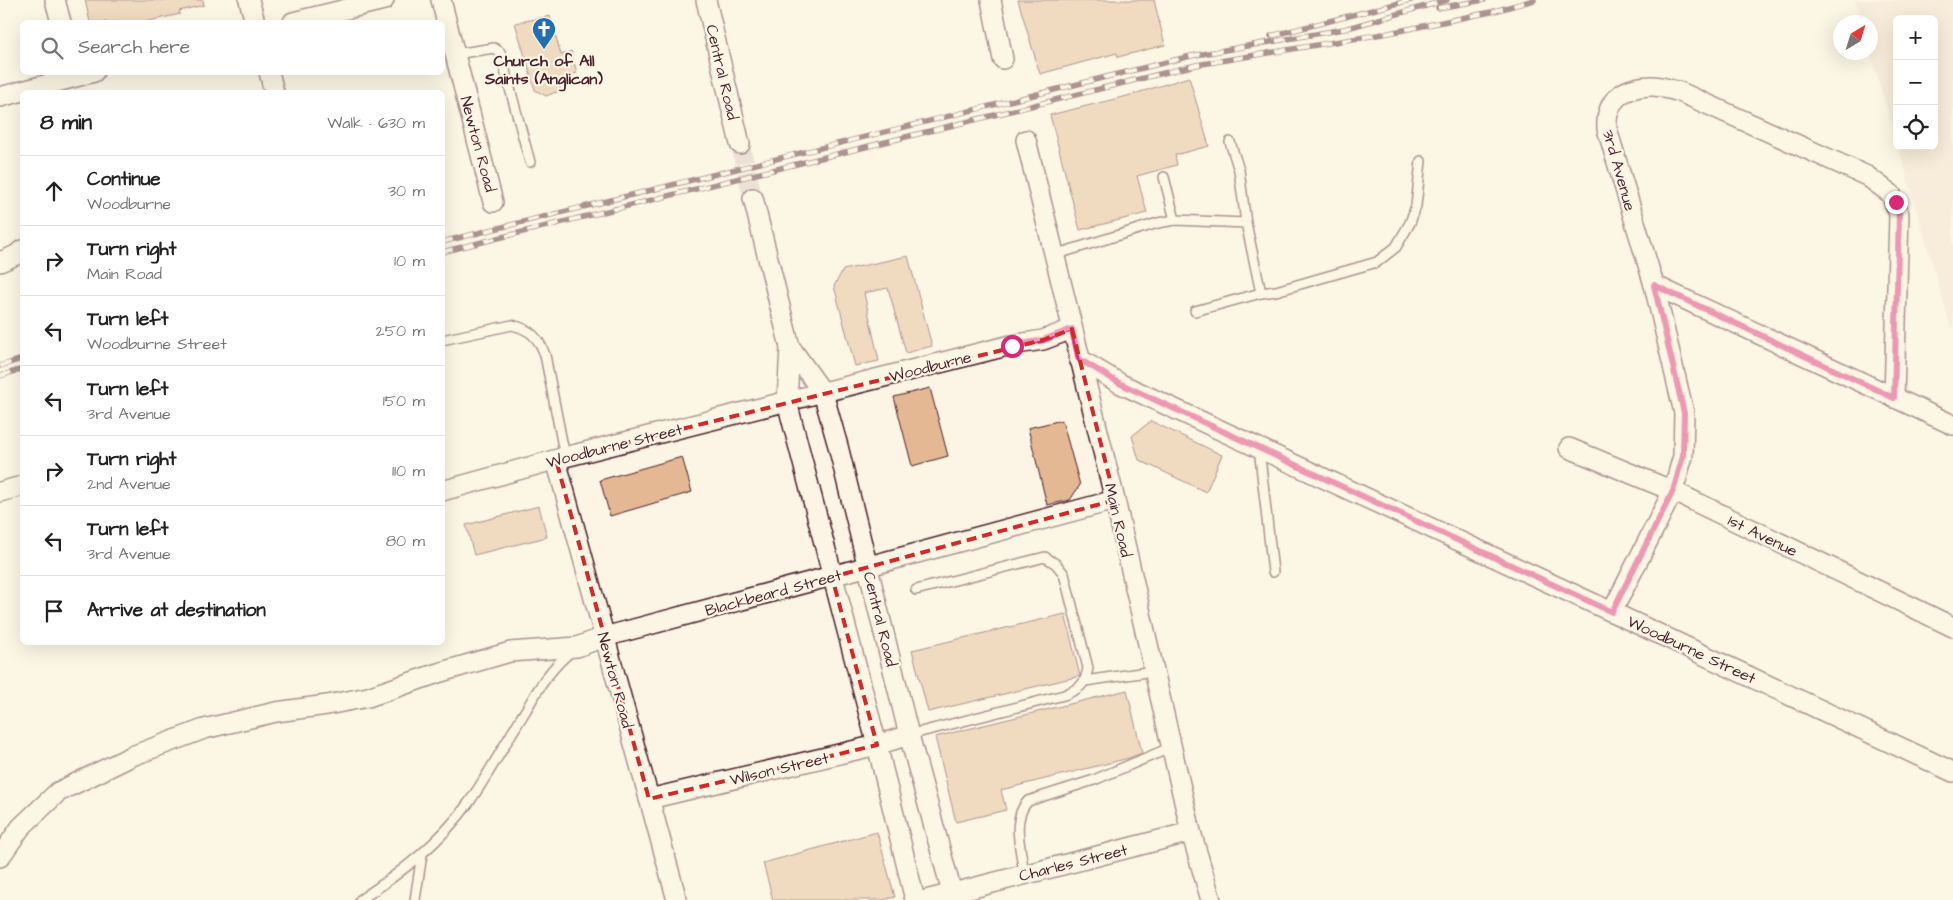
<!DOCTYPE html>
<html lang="en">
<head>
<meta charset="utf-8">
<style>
	:root { --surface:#fff; --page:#f6f6f6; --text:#222; --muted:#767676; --line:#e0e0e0 }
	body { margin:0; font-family:"Architects Daughter",sans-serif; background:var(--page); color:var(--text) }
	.controls { position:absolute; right:15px; top:15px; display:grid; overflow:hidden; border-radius:8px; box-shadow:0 5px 20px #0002 }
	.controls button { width:45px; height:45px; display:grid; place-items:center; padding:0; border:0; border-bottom:1px solid var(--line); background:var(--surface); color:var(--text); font:25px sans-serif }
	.compass { position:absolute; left:1833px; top:15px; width:45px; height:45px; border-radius:50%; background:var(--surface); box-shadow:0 5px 20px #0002; rotate:38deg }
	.stop { position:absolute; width:15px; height:15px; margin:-11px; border:4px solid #db2777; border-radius:50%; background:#fff }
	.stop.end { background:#db2777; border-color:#fff; box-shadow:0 1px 5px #0008 }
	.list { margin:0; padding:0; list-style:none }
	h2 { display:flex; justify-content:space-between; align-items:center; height:65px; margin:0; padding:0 20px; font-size:21px }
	h2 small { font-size:16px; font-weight:400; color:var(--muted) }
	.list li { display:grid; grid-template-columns:32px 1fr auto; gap:15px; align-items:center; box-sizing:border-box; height:70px; padding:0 20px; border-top:1px solid var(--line) }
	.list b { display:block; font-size:19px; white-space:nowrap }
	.list p { margin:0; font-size:16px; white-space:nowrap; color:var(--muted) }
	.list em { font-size:16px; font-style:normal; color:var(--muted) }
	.icon { flex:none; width:28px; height:28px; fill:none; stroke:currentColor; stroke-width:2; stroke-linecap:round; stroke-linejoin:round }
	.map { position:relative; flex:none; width:1953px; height:900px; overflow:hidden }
	.search { position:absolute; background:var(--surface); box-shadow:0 5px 20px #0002; left:20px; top:20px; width:425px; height:55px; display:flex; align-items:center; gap:12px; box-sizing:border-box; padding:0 18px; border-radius:8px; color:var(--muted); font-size:19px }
	.panel { position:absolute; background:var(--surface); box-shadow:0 5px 20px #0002; left:20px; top:90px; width:425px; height:555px; border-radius:8px }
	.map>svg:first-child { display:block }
</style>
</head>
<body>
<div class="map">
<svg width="1953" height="900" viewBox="0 0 1953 900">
	<rect width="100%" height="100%" fill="#fcf5e5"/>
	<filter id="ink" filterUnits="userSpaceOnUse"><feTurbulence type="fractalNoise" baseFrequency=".02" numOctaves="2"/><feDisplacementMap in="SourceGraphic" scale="10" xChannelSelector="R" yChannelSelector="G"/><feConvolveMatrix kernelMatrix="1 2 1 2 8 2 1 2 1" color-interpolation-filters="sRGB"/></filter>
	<g filter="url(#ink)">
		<path fill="#f4e3cc" d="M1855,0h98v328l-2,-1 -53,-181h36v-127h-37v123l-27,-89v-31h-8z"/>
		<g fill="#e3b893" stroke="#4a1f2b">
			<path d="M85,0h118l1,5 -25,6 1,3 -35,8h-55z"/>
			<path d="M1018,0h136l11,45 -47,12 -1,-4 -77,21z"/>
			<path d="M550,16l11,39 10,-4 6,22 -13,4 -5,14 -13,5 -11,-6 -20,-67z"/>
			<path d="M1189,77l20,69 -34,9 2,10 -40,11 10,37 -67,17 -30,-115 77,-19z"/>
			<path d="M908,256l24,90 -26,7 -18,-65 -24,5 15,68 -24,5 -21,-80 9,-16z"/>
			<path d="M930,388l18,68 -36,10 -18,-69z"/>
			<path d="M1062,420l18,65 -10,15 -23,5 -19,-77z"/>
			<path d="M1151,421l71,34 -16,37 -67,-32 -7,-24z"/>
			<path d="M682,457l10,35 -82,24 -10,-36z"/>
			<path d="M539,506l8,31 -73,18 -8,-30z"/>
			<path d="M1065,614l15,62 -152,36 -16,-62z"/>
			<path d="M1127,690l15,63 -13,5 -128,32 5,20 -50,12 -21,-85z"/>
			<path d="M877,832l18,65 -12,3h-110l-10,-37z"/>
		</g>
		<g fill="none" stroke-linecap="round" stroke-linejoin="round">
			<path stroke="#d8cac0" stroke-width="19" stroke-dasharray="19 9" stroke-linecap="butt" d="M740,144l13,54"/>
			<g stroke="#4a1f2b" stroke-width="12">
				<g id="lane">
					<path d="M455,54l39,-6 6,4 30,110"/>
					<path d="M1230,142l9,28 7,53"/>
					<path d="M1164,177l11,43"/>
					<path d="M1054,255l104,-32 17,-3 71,3 15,70 15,-2 101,-29 19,-15 14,-24 6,-17 5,-45"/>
					<path d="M1195,311l66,-18"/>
					<path d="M442,340l70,-15c18,4 27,13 33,30l20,102"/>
					<path d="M1259,448l14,124"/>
					<path d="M1085,681l69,-10"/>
					<path d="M909,735l155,-40c16,-7 21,-9 24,-27l-24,-94 -8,-10 -11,-7 -129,33"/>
					<path d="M1024,875c-2,-24 -14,-55 4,-74l66,-21 78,-33"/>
					<path d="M360,900c42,-28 81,-58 110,-99 20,-29 37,-61 56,-91 13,-23 26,-44 47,-60"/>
					<path d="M415,900l7,-46"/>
				</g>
			</g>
			<g stroke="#4a1f2b" stroke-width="22">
				<g id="street">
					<path d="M55,0l6,22"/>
					<path d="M249,0l6,22"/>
					<path d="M441,0l52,202"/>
					<path d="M706,0l34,144"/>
					<path d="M991,0l12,59"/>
					<path d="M293,22l91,-22"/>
					<path d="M269,72l5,20"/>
					<path d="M0,97l94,-25"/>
					<path d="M1026,140l89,360 76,332 20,68"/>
					<path d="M753,198l37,149 -3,55 90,343 38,155"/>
					<path d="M0,262l16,-7 6,-5"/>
					<path d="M1654,285l299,140"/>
					<path d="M790,347l33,46 15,53 71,289 45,165"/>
					<path d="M1079,359l42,25 491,228 341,160"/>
					<path d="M1569,448l104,43 280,136"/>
					<path d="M556,460l121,440"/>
					<path d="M442,491l123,-34 446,-112 32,-5 29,-11"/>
					<path d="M0,492l22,-6"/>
					<path d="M1612,612l61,-121 10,-35 1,-43 -30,-128 -47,-156c-2,-28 15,-42 43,-43 9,-1 21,4 30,6l187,84 24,18 8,20 -5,184"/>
					<path d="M649,799l228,-54 32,-10"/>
					<path d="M0,857l21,-30 37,-35 74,-36 72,-27 72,-17 51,-7 41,-8 70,-24 72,-21 67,-5 27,-10 511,-137"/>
					<path d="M926,900l265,-68"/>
				</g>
			</g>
			<use href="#lane" stroke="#fcf5e5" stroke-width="9"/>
			<use href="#street" stroke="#fcf5e5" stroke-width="19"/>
			<g stroke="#4a1f2b" stroke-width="5.5">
				<g id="rail">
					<path d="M1438,8l46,-8"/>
					<path d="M1271,36l140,-36"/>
					<path d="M442,242l749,-186 153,-27 103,-29"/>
					<path d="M442,252l754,-187 193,-32 102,-21 43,-12"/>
					<path d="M0,366l22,-7"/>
					<path d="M0,376l22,-7"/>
				</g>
			</g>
			<use href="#rail" stroke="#fcf5e5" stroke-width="4" stroke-dasharray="11" stroke-linecap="butt"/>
		</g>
	</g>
	<g fill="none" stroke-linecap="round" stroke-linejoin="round" filter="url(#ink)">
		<path stroke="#db2777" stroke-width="6" d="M1012,346l31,-6 29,-11 7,30 42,25 491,228 61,-121 10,-35 1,-43 -30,-128 240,113 5,-184 -3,-12"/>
	</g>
	<path d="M0 0H1953V900H0ZM1072,329l43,171 -283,77 45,168 -228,54 -93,-339 487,-120z" fill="#fcf5e5" fill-opacity=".55" fill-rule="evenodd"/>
	<path fill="none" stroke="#d62828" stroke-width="4" stroke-dasharray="10 6" stroke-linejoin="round" d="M1072,329l43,171 -283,77 45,168 -228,54 -93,-339 487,-120z"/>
	<defs>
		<g id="church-pin" transform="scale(1.25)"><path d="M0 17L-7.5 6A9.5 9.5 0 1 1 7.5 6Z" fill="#1f6fb2" stroke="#fcf5e5"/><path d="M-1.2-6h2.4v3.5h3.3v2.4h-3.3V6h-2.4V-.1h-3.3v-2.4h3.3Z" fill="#fff"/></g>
	</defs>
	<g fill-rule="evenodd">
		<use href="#church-pin" x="544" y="29"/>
	</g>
	<g text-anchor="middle" stroke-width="4.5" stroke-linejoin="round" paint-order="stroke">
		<g font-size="16" font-weight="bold" fill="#4a1f2b" stroke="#fcf5e5">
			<text x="544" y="66">Church of All<tspan x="544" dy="18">Saints (Anglican)</tspan></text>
		</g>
		<g font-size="16" fill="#4a1f2b" stroke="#fcf5e5">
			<text transform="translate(723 72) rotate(77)" y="6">Central Road</text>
			<text transform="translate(479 144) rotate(75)" y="6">Newton Road</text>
			<text transform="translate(1620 170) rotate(74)" y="6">3rd Avenue</text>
			<text transform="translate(930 366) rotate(-14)" y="6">Woodburne</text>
			<text transform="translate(614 445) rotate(-14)" y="6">Woodburne Street</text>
			<text transform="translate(1119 520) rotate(77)" y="6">Main Road</text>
			<text transform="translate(1763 535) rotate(26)" y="6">1st Avenue</text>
			<text transform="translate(773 592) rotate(-15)" y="6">Blackbeard Street</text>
			<text transform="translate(881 619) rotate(76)" y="6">Central Road</text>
			<text transform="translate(1692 649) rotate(25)" y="6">Woodburne Street</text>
			<text transform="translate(616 680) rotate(75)" y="6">Newton Road</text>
			<text transform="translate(779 768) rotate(-13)" y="6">Wilson Street</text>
			<text transform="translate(1073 862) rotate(-14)" y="6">Charles Street</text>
		</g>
	</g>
</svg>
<div class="controls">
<button>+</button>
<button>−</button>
<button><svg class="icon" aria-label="locate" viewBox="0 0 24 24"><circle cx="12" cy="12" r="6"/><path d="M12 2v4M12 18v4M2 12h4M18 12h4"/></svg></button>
</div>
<svg class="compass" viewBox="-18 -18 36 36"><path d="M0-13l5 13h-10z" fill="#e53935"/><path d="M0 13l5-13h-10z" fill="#767676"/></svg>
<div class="stop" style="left:1012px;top:346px"></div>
<div class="stop end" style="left:1896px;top:202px"></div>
<div class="search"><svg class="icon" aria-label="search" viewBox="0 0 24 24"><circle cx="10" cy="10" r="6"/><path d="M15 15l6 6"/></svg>Search here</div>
<section class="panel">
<h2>8 min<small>Walk · 630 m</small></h2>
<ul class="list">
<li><svg class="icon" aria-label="ahead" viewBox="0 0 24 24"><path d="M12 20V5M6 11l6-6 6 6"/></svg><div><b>Continue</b><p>Woodburne</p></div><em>30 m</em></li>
<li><svg class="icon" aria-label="right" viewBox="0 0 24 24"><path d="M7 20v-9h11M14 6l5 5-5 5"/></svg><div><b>Turn right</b><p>Main Road</p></div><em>10 m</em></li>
<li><svg class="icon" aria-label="left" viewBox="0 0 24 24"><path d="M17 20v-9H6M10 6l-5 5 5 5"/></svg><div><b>Turn left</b><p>Woodburne Street</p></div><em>250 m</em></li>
<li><svg class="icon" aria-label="left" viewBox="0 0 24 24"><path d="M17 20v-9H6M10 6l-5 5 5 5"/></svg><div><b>Turn left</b><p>3rd Avenue</p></div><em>150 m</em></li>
<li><svg class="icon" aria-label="right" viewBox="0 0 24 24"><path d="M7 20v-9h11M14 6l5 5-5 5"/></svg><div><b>Turn right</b><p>2nd Avenue</p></div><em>110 m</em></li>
<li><svg class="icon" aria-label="left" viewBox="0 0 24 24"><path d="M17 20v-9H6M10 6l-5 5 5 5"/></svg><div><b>Turn left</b><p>3rd Avenue</p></div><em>80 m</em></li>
<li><svg class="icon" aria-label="arrive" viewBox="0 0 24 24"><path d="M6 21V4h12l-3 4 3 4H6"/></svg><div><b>Arrive at destination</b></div></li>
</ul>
</section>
</div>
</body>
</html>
